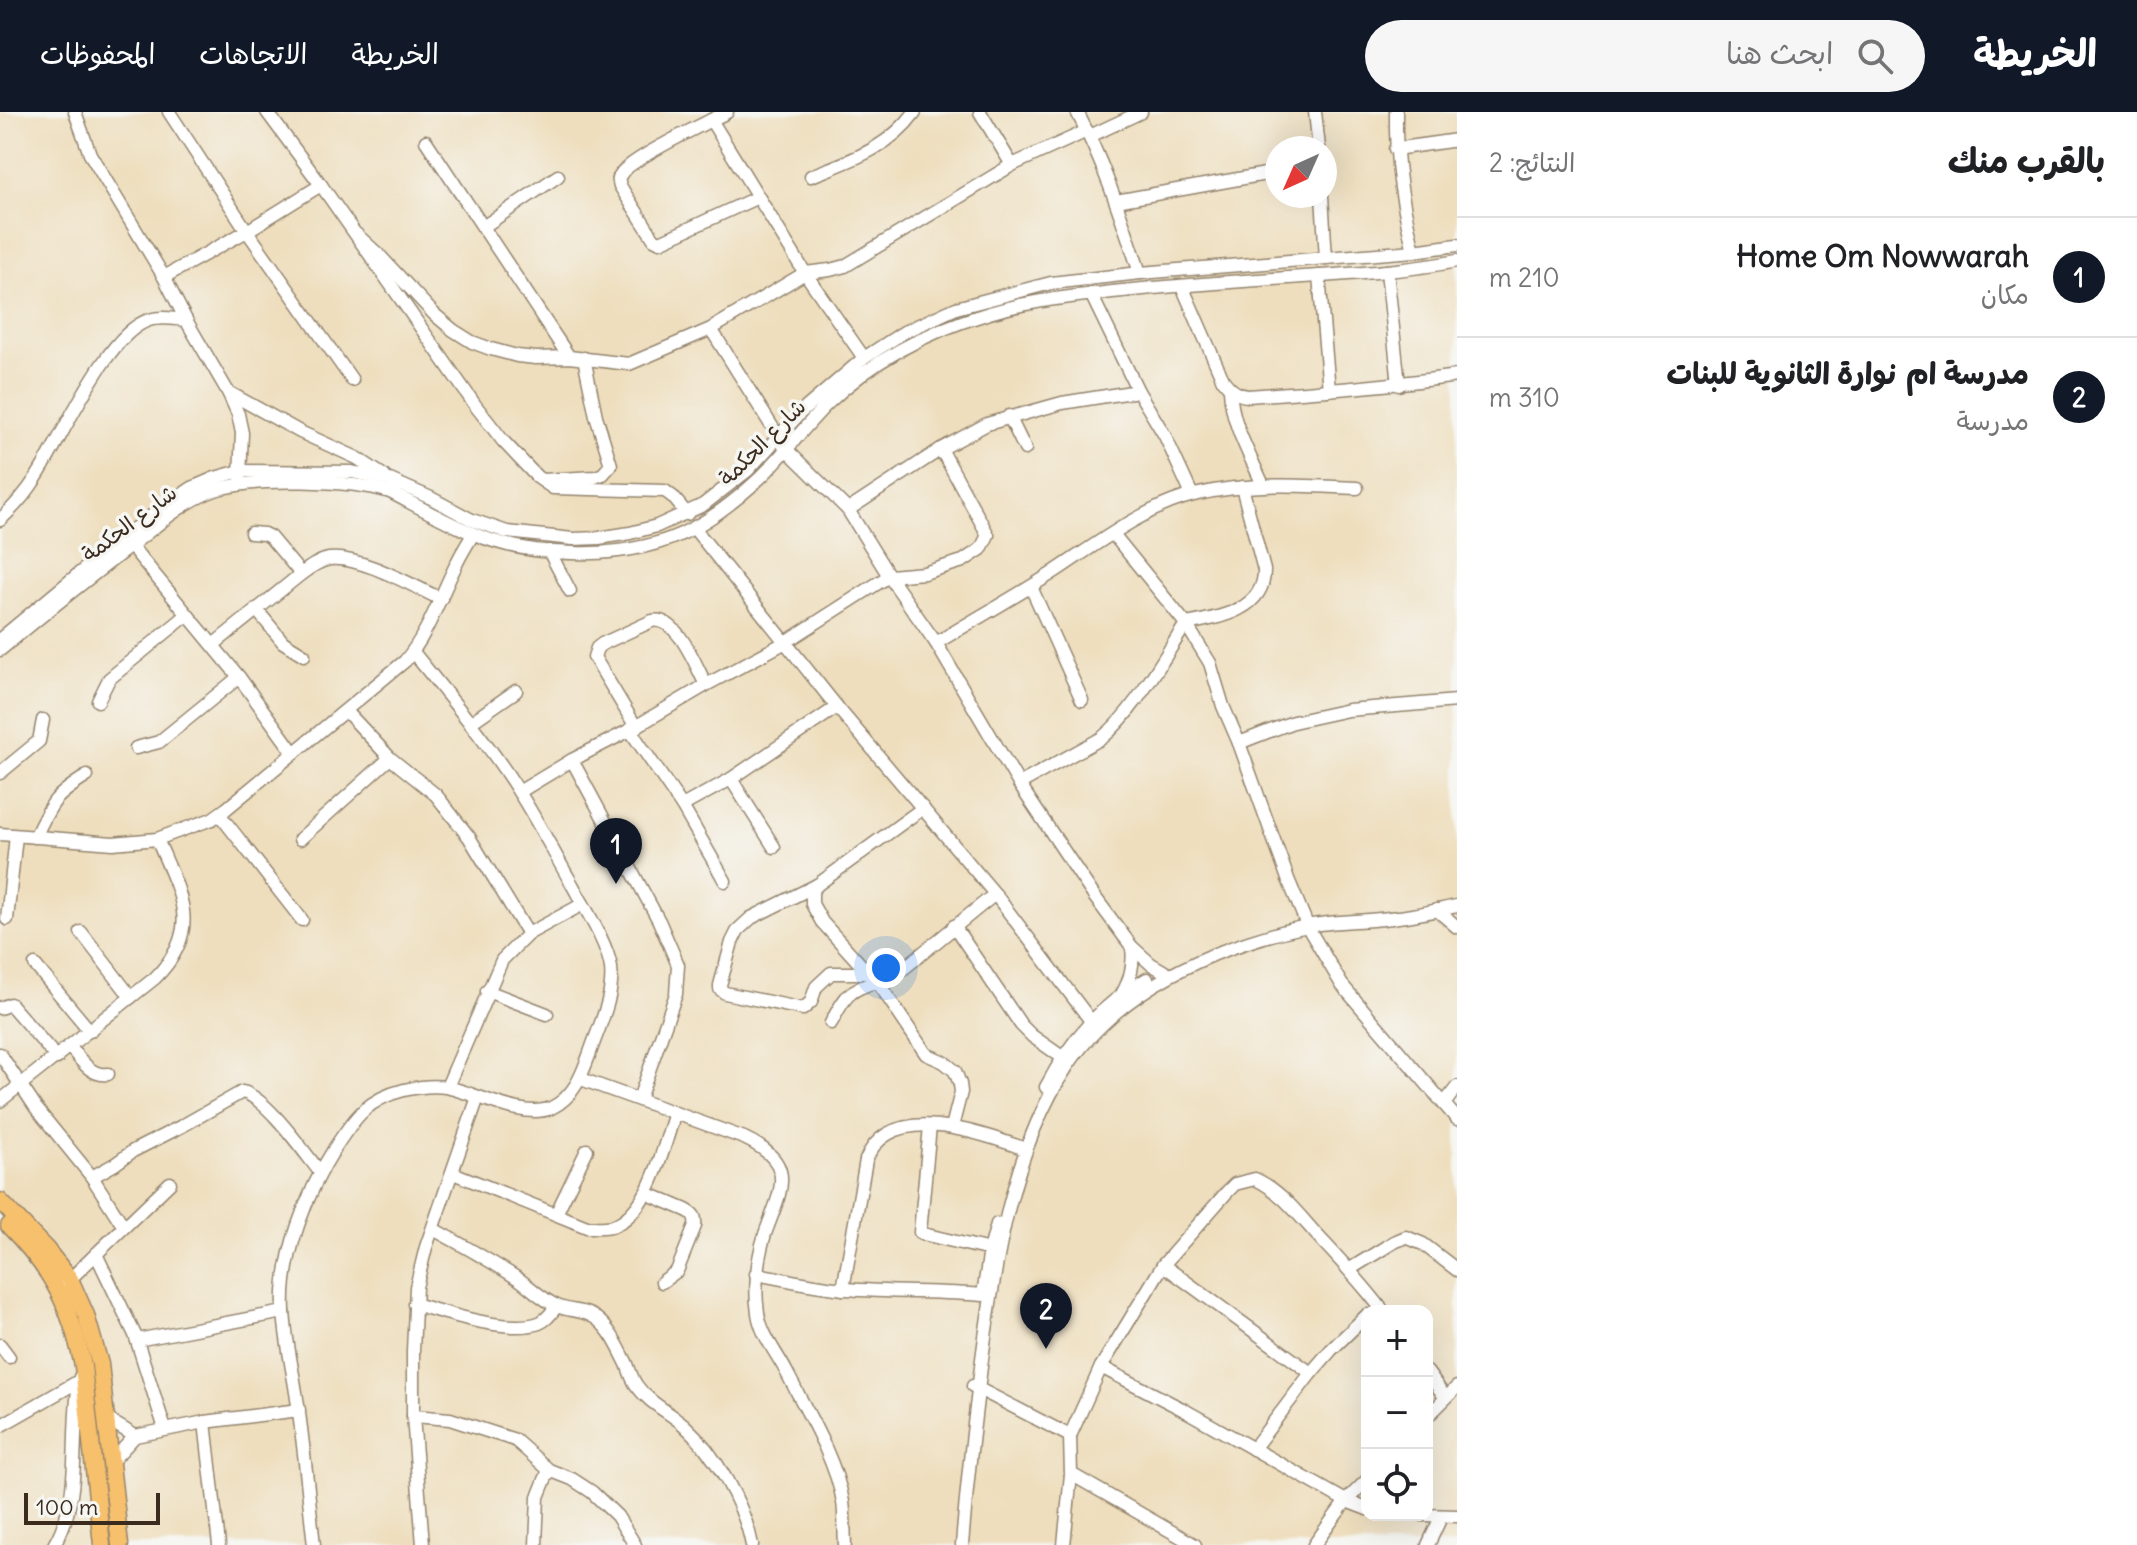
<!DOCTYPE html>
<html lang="ar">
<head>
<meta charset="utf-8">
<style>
	:root { --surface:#fff; --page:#f6f6f6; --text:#202124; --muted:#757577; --line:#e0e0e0; --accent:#111827 }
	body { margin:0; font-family:Delius,"Playpen Sans Arabic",sans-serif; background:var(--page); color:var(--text); direction:rtl }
	.controls { position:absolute; right:24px; bottom:24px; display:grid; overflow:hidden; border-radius:16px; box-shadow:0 8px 32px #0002 }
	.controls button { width:72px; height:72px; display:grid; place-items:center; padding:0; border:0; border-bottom:2px solid var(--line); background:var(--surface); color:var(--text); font:40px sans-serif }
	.compass { position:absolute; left:1265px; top:24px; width:72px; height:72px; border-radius:50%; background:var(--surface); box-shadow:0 8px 32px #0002; rotate:225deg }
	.scale { position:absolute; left:24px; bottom:20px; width:136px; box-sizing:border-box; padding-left:8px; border:4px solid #3b2a1e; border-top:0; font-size:22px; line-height:28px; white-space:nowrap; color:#3b2a1e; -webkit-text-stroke:6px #f6f6f2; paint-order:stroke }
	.you { position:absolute; left:886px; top:856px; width:28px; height:28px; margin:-20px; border:6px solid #fff; border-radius:50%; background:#1a73e8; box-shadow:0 0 0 12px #1a73e833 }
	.badge { display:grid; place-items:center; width:52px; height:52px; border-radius:50%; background:var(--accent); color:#fff; font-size:26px; font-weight:700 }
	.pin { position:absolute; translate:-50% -66px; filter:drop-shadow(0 2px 4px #0008) }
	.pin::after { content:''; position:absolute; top:42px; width:28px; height:24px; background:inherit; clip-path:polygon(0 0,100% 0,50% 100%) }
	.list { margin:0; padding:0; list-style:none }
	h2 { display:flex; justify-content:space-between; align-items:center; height:104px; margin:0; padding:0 32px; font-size:34px }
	h2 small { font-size:26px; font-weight:400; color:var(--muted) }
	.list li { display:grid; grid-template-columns:52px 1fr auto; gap:24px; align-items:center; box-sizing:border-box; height:120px; padding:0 32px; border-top:2px solid var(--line) }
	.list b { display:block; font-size:30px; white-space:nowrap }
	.list p { margin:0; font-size:26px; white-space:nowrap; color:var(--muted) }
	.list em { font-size:26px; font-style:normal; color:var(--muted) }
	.icon { flex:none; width:44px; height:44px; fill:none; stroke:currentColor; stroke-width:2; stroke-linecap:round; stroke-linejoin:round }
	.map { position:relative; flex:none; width:1457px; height:1433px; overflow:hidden; direction:ltr }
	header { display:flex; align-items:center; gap:48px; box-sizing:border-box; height:112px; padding:0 40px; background:var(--accent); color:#fff }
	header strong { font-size:38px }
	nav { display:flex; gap:44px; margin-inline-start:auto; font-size:28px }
	.search { width:560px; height:72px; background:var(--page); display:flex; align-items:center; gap:20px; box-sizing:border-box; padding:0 28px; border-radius:44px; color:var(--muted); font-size:30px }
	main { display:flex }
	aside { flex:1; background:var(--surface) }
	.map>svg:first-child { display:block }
</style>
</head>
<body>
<header>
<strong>الخريطة</strong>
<div class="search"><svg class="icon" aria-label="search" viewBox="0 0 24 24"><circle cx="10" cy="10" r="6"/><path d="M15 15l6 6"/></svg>ابحث هنا</div>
<nav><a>الخريطة</a><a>الاتجاهات</a><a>المحفوظات</a></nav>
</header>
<main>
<aside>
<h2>بالقرب منك<small>النتائج: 2</small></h2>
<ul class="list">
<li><span class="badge">1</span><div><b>Home Om Nowwarah</b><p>مكان</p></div><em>210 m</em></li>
<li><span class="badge">2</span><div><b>مدرسة ام نوارة الثانوية للبنات</b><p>مدرسة</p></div><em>310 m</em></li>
</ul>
</aside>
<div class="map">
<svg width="1457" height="1433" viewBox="0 0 1457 1433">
	<rect width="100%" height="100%" fill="#f6f6f2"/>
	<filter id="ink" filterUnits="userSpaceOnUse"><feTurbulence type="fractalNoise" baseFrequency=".0125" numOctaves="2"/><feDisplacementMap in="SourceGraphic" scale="16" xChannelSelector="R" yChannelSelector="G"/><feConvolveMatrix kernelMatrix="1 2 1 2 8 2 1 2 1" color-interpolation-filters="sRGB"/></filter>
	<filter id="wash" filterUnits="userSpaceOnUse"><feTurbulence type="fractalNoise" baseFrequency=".006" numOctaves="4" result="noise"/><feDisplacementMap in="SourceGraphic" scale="32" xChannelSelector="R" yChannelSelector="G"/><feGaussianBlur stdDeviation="1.8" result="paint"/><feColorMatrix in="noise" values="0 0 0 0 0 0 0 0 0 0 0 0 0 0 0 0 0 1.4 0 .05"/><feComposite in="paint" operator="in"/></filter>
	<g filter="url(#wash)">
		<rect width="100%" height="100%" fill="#eedebd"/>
	</g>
	<g filter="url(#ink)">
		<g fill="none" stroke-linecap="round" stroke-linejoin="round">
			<g stroke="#94846e" stroke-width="15">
				<g id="minor">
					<path d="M75,0l15,42 74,123 22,43 42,72 10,22 4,19 -2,43"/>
					<path d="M169,0l78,119 105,149"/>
					<path d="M267,0l54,73 154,220 28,36 34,36 16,11 112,3 8,6 14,17"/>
					<path d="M727,0c-21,11 -97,47 -106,62 -4,5 -2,7 -1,12l34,53 6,3 98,-45"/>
					<path d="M980,0l32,53"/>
					<path d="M1077,0c27,51 45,107 63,161"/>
					<path d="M1315,0l4,36"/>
					<path d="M1396,0c-1,52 6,89 18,139"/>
					<path d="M711,8l94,153 59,85"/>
					<path d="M1090,24l51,-24"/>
					<path d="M426,29l143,216"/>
					<path d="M1395,37l62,-9"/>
					<path d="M811,64c40,-16 77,-27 104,-64"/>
					<path d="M1322,84l4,62"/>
					<path d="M1116,89l161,-29"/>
					<path d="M483,115l75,-51"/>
					<path d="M356,122l25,23 53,57 19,16 19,12 19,7 26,7 19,2 33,-1 60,7 82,-35 94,-56 25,-3 15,-4 167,-101 75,-34"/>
					<path d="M1387,159l12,114"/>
					<path d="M1319,164l10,114"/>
					<path d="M164,165l83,-46 74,-46"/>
					<path d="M1182,174l41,94c7,9 13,15 25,16 70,-5 139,-10 209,-20"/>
					<path d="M1091,182l47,97 27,45 27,59"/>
					<path d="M711,217l75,120 62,61 41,66 47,67 83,141 75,112 38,51 19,17 19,11"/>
					<path d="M1230,277c1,34 19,64 33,96"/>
					<path d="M228,280l72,40 57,26 27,18"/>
					<path d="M1009,304l16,33"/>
					<path d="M542,368l53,-3 8,-3 8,-9 -15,-49 -12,-58"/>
					<path d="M848,398l93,-61 46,-25 75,-21 76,-12"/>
					<path d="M0,408c13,-12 26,-26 36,-42 25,-37 70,-145 113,-158 12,-4 25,-1 37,0"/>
					<path d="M694,416l143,179 158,187 96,127"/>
					<path d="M251,421l13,1 6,3 31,37"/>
					<path d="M1113,422l73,90 24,39 13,43 16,37 49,136 17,41"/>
					<path d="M131,434l108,131 55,76"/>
					<path d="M549,439l21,40"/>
					<path d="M1031,475l51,113"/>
					<path d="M256,497l27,33 21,13"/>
					<path d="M0,527l123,-102 35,-26 34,-23 23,-10 25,-7 112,1 38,8 41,18 41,22 35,12 66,7 26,-1 31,-5 27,-7 46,-21 45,-35 52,-57 64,-55 40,-26 52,-24 95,-25 89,-10 274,-22 43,-6"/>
					<path d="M936,531c38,-23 77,-45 115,-69 43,-28 93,-67 143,-79 54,-13 108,-10 163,-7"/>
					<path d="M213,533l88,-71c8,-6 17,-13 28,-15 30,-4 84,27 112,40"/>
					<path d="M0,538c41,-34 82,-67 124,-99 29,-22 57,-49 91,-61 39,-13 136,-10 175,2 27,14 54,29 82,41 63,27 162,29 223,-6 24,-13 47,-32 67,-51 23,-23 42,-49 65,-72 43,-42 99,-72 156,-89 37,-12 75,-17 113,-21 74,-9 149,-13 223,-18 46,-3 93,-6 138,-15"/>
					<path d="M98,589l11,-22 78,-64"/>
					<path d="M346,599l44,47 46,37 33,42 59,97"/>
					<path d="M470,611l46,-32"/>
					<path d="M636,615l-42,-70 3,-9 5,-4 50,-23c25,-6 44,45 54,64"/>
					<path d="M630,618l52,76 43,75"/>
					<path d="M1239,631l54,-21 55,-12 109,-9"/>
					<path d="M136,636l23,-6 80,-65"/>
					<path d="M572,648l87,161 19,44 -2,29 -37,105"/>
					<path d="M0,661l39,-32 4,-21"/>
					<path d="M731,667l43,68"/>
					<path d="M1019,672l83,-46c33,-27 60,-78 84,-114 31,-6 79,-13 78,-54l-22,-83"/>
					<path d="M519,680l53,-32 58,-30 76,-45 80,-43 103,-66 35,-3 39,-12 18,-12 7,-14 -47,-86"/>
					<path d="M682,694l49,-27 106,-72"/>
					<path d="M220,703l82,105"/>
					<path d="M0,722l113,9 44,-4 55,-20 14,-10 179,-148c23,-27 34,-62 50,-94 5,-12 12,-22 18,-33"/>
					<path d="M35,725c17,-35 18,-40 52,-61"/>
					<path d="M300,727l90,-81"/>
					<path d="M817,773l-5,6v13l10,18 59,65 45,67 18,8 11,9 5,13 1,8 -9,35"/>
					<path d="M1437,798l20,17"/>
					<path d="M7,807l9,-83"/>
					<path d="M954,814l67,99 11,11 30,21"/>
					<path d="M1307,814l35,59 115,134"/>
					<path d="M81,820l50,65"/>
					<path d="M35,853l55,66"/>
					<path d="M868,861h-37l-15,14 -5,15 -8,7 -78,-16 -5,-4v-4l12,-43 6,-12 13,-12 66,-33 106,-77"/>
					<path d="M881,875l114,-93"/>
					<path d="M487,879l60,23"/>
					<path d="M1122,882c9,-15 12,-30 10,-47"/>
					<path d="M0,896l10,-4 47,54"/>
					<path d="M831,911c14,-26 16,-33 45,-41"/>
					<path d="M70,935c10,12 21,30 38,27"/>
					<path d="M0,942l36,54 56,69 32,50"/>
					<path d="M581,967l163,59c55,26 37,51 21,96 -8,26 -11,52 -7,79 3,22 19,40 29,60 20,39 49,87 56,129 2,14 1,29 2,43"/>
					<path d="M447,975l55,-127 26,-26 55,-30"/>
					<path d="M1046,975c25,-47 54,-82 101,-108"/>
					<path d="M0,989l155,-123c49,-49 25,-84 2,-139"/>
					<path d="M1444,992l13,-17"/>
					<path d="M930,1014l-10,106 3,2 67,16"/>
					<path d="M453,1061l134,54c8,0 17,1 25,-1 38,-13 51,-79 63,-113"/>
					<path d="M92,1065l23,-13 18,-13 49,-25 60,-34c23,4 62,60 78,80"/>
					<path d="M646,1081l40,17c8,4 10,7 9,16l-18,45 -15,11"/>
					<path d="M556,1102l31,-64"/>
					<path d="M433,1117c28,15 56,31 84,49 13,8 25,22 40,28 13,6 27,3 40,13 14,11 22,29 30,45 3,7 5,16 10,22 12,17 32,26 47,39 31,28 60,79 68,120"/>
					<path d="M96,1142l39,81 30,94"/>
					<path d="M1163,1153l148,108"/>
					<path d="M1350,1157l44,-27 12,-5 17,7 34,26"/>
					<path d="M756,1162c30,5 61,13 91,15 46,4 91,2 136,6"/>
					<path d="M66,1171l104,-100"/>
					<path d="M984,1176l6,-38 7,-26"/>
					<path d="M843,1177l23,-129c23,-59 112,-28 154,-13"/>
					<path d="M414,1192c32,9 94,30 125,19 8,-3 12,-10 18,-17"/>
					<path d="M137,1228l147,-28"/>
					<path d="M0,1233l9,12"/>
					<path d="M1101,1255l85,44 160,90 21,8"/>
					<path d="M1427,1260l18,25"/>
					<path d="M973,1274l97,50"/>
					<path d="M413,1304l37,3 65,21 34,30 23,9 20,13 25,24 18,29"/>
					<path d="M1427,1305l30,-30"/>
					<path d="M107,1307l28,17"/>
					<path d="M205,1310l14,123"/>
					<path d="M0,1314l79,-45"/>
					<path d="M1253,1337l58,-76 20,-23 36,-35"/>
					<path d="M112,1349l23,-25 70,-14 94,-12"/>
					<path d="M1071,1362l124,71"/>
					<path d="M1423,1403l34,1"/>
					<path d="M54,1433c30,-50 15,-113 26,-168"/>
					<path d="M314,1433c-5,-44 -9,-88 -15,-132 -4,-34 -13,-68 -15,-102 -3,-55 23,-119 52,-165 19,-29 32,-47 68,-56 13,-3 28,-5 42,-3 28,5 77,33 105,21 24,-11 32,-36 40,-58 9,-26 23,-54 20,-82 -3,-23 -26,-60 -38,-82 -18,-31 -35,-64 -54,-94 -31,-50 -70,-95 -106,-140"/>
					<path d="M423,1433l-10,-129v-65l3,-64 10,-40 52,-150"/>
					<path d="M536,1433l2,-48 11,-27"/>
					<path d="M962,1433c5,-62 12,-124 20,-186 13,-98 30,-210 86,-294 35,-52 89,-87 147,-111 28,-11 63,-22 92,-28 30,-6 61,-4 91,-9 19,-2 39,-7 59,-11"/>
					<path d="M1064,1433l7,-71 -1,-38 31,-69 62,-102 64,-73 8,-8 20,-5c25,11 43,35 61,55 23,25 46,49 67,77"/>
					<path d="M1314,1433l32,-44 21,-21"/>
					<path d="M1428,1433l13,-28"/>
				</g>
			</g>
			<g stroke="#94846e" stroke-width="19">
				<g id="major">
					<path d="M0,1089l46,48 24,30 16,36 14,49 20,181"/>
					<path d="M9,1114c44,45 61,79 74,140l19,179"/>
				</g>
			</g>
			<use href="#minor" stroke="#fff" stroke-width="12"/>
			<use href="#major" stroke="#f7c06c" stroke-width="16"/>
		</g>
	</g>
	<g text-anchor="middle" stroke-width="7" stroke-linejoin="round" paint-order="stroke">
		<g font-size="22" fill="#3b2a1e" stroke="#f6f6f2">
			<text transform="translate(762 330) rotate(-45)" y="8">شارع الحكمة</text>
			<text transform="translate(129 411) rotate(-37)" y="8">شارع الحكمة</text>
		</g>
	</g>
</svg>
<div class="controls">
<button>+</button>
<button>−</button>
<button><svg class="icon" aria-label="locate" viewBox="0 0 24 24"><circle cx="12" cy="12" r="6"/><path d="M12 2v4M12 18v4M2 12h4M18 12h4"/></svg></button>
</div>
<svg class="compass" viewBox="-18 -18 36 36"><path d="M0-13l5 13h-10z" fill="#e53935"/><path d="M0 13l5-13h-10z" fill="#757577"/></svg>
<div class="scale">100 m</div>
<div class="you"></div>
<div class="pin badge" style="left:616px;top:772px">1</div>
<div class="pin badge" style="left:1046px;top:1237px">2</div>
</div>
</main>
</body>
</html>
